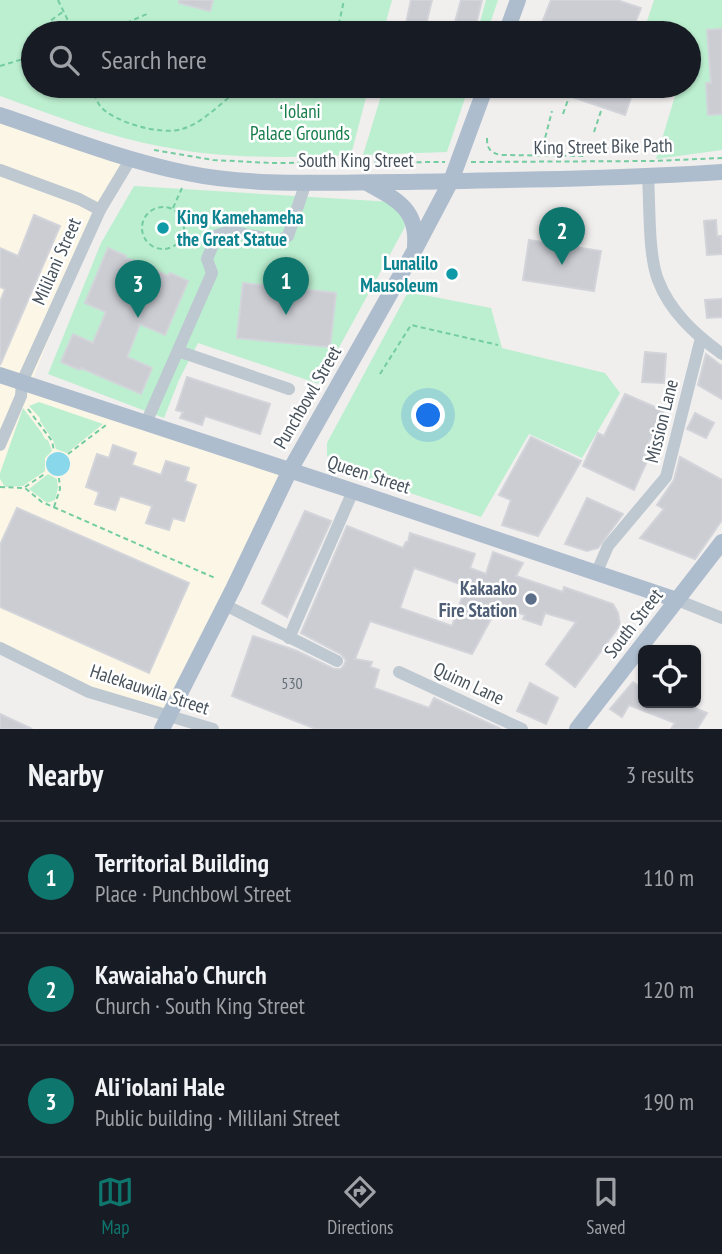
<!DOCTYPE html>
<html lang="en">
<head>
<meta charset="utf-8">
<style>
	:root { --surface:#171b24; --page:#242831; --text:#f1f3f6; --muted:#9ea1a6; --line:#363941; --accent:#0f766e }
	body { margin:0; font-family:"PT Sans Narrow",sans-serif; background:var(--page); color:var(--text) }
	.controls { position:absolute; right:21px; bottom:21px; display:grid; overflow:hidden; border-radius:10px; box-shadow:0 2px 5px #0004 }
	.controls button { width:63px; height:63px; display:grid; place-items:center; padding:0; border:0; border-bottom:2px solid var(--line); background:var(--surface); color:var(--text); font:35px sans-serif }
	.you { position:absolute; left:429px; top:416px; width:24px; height:24px; margin:-18px; border:5px solid #fff; border-radius:50%; background:#1a73e8; box-shadow:0 0 0 10px #1a73e833 }
	.badge { display:grid; place-items:center; width:46px; height:46px; border-radius:50%; background:var(--accent); color:#fff; font-size:23px; font-weight:700 }
	.pin { position:absolute; translate:-50% -58px; filter:drop-shadow(0 2px 4px #0008) }
	.pin::after { content:''; position:absolute; top:37px; width:24px; height:21px; background:inherit; clip-path:polygon(0 0,100% 0,50% 100%) }
	.list { margin:0; padding:0; list-style:none }
	h2 { display:flex; justify-content:space-between; align-items:center; height:91px; margin:0; padding:0 28px; font-size:30px }
	h2 small { font-size:23px; font-weight:400; color:var(--muted) }
	.list li { display:grid; grid-template-columns:46px 1fr auto; gap:21px; align-items:center; box-sizing:border-box; height:112px; padding:0 28px; border-top:2px solid var(--line) }
	.list b { display:block; font-size:26px; white-space:nowrap }
	.list p { margin:0; font-size:23px; white-space:nowrap; color:var(--muted) }
	.list em { font-size:23px; font-style:normal; color:var(--muted) }
	.icon { flex:none; width:38px; height:38px; fill:none; stroke:currentColor; stroke-width:2; stroke-linecap:round; stroke-linejoin:round }
	.map { position:relative; flex:none; width:722px; height:729px; overflow:hidden }
	.search { position:absolute; background:var(--surface); box-shadow:0 2px 5px #0004; left:21px; right:21px; top:21px; height:77px; display:flex; align-items:center; gap:18px; box-sizing:border-box; padding:0 24px; border-radius:38px; color:var(--muted); font-size:26px }
	.sheet { height:427px; background:var(--surface) }
	nav { display:flex; justify-content:space-around; align-items:center; box-sizing:border-box; height:98px; border-top:2px solid var(--line); background:var(--surface); font-size:19px; color:var(--muted) }
	nav a { display:grid; justify-items:center; gap:4px }
	nav .on { color:var(--accent) }
	.map>svg:first-child { display:block }
</style>
</head>
<body>
<div class="map">
<svg width="722" height="729" viewBox="0 0 722 729">
	<rect width="100%" height="100%" fill="#f1eeee"/>
	<path fill="#fcf6e7" d="M0,115l130,45 -30,50 -68,171 258,89 -123,246 -78,-24 -89,-44z"/>
	<g fill="#bcefd0">
		<path d="M0,0h392l-9,33h-350v53h336l-18,69c-63,3 -126,4 -187,-8 -57,-10 -111,-32 -164,-51z"/>
		<path d="M486,0h12l-11,33h-10z"/>
		<path d="M654,0h68v150l-66,9 22,-73h11v-53h-46z"/>
		<path d="M384,86h85l-22,66 -84,3z"/>
		<path d="M134,186l259,16 10,10 2,15 -86,157 -121,-41 -19,37 -15,38 -116,-44 53,-131z"/>
		<path d="M408,292l83,16 11,40 103,25 15,20 -38,65 -53,-24 -48,83 -139,-47 1,-4 -8,-2 -8,-8v-13z"/>
		<path d="M39,402l64,22 -36,29 -11,-4 -3,-9 -13,-19v-3l-11,-12z"/>
		<path d="M23,408l19,25 3,6 3,1 4,11 -7,7v13l-22,15 -18,1 -5,-8v-6z"/>
		<path d="M48,474l9,5 1,9 -3,12 -8,3 -18,-14z"/>
	</g>
	<circle fill="#89d7eb" cx="58" cy="464" r="12"/>
	<g fill="#cbcdd3" stroke="#d2d4da" stroke-width="2" fill-rule="evenodd">
		<path d="M179,0h34l-3,11 -31,-8z"/>
		<path d="M411,0h21l-6,25 22,5 -1,3h-43z"/>
		<path d="M461,0h21l-8,33h-22z"/>
		<path d="M551,0h66l24,8 -10,25h-93z"/>
		<path d="M722,29v85l-14,1 -2,-32h5l-4,-53z"/>
		<path d="M540,86h95l-10,29z"/>
		<path d="M34,215l26,11 -60,139v-63l5,-13 -5,-2v-39l18,8z"/>
		<path d="M716,220l1,16h4l1,18 -15,1 -3,-34z"/>
		<path d="M529,240l72,11 -7,40 -71,-11z"/>
		<path d="M108,248l18,8 -1,2 29,9 -2,2 16,7 2,-3 18,8 -23,54 -25,-11 -13,33 25,11 -11,26 -60,-26 -1,2 -19,-8 12,-28 20,9 13,-31 -21,-9z"/>
		<path d="M243,283l93,10 -6,54 -93,-9z"/>
		<path d="M722,299v18l-15,1 -2,-18z"/>
		<path d="M645,352l21,2 -2,29 -22,-1z"/>
		<path d="M706,354l16,12v33l-24,-14z"/>
		<path d="M187,377l83,27 -10,30 -55,-18 -3,9 -22,-7 3,-6 -7,-2z"/>
		<path d="M625,394l39,17 -21,43 6,3 -15,33 -51,-24 15,-33 6,3z"/>
		<path d="M695,413l19,10 -8,15 -19,-9z"/>
		<path d="M531,437l50,24 -43,75 -36,-11 9,-25 -12,-5z"/>
		<path d="M113,445l23,8 -4,12 29,10 5,-14 23,7 -4,13 11,4 -12,36 -11,-3 -4,12 -23,-7 6,-17 -32,-10 -5,14 -20,-6 4,-12 -13,-5 11,-33 12,4z"/>
		<path d="M680,457l42,23v40l-27,39 -55,-21 24,-29 -7,-4 17,-25z"/>
		<path d="M587,498l36,16 -25,34 -11,3 -22,-7z"/>
		<path d="M17,508l172,75 -40,90 -149,-66v-62z"/>
		<path d="M305,511l26,10 -44,96 -25,-14z"/>
		<path d="M347,526l56,22 3,-6h2l2,-9 65,21 -5,14 16,6 7,-22 30,11 -7,13 47,16 1,-5 49,17 5,9 2,12 -45,62 -29,-23 30,-42 -31,-9 -4,12 -18,-6 2,-4 -27,-9 -26,48 -102,-33 -15,38 17,3 -2,5 9,3 -5,18 55,20 5,-10 67,31h-185l-84,-33 21,-60 44,15 37,18h7l3,-4 2,-5 -5,-6 -40,-21zM414,568l52,18 -14,40 -52,-18z"/>
		<path d="M633,682l10,7v14h40l24,10 -10,16h-26l4,-6 -46,-18 -7,12 -12,-8z"/>
		<path d="M530,683l28,15 -12,26 -29,-13z"/>
		<path d="M0,714l32,15h-32z"/>
	</g>
	<g fill="none" stroke-linecap="round" stroke-linejoin="round">
		<g stroke="#74cca1" stroke-width="2" stroke-dasharray="5 3.5" stroke-linecap="butt">
			<path d="M58,0l16,33"/>
			<path d="M40,33l10,-12 14,-10"/>
			<path d="M103,33l44,-19"/>
			<path d="M337,33l7,-33"/>
			<path d="M384,33h1"/>
			<path d="M0,66l33,-10"/>
			<path d="M91,86c2,6 5,14 9,20 13,16 62,30 82,23 24,-7 41,-30 63,-43"/>
			<path d="M563,114l6,-17"/>
			<path d="M594,132l8,-24"/>
			<path d="M487,138c0,11 3,14 13,17l84,1"/>
			<path d="M154,150l59,10 58,3 174,-1"/>
			<path d="M541,154l11,-43"/>
			<path d="M471,162l181,-1 70,-3"/>
			<circle cx="163" cy="228" r="21"/>
			<path d="M173,208l9,-20"/>
			<path d="M380,374l31,-49 87,20"/>
			<path d="M28,409l24,32 2,10"/>
			<path d="M68,454l38,-29"/>
			<path d="M0,487l25,1 17,14 173,76"/>
			<path d="M25,487l21,-14"/>
			<path d="M54,507l6,-18 -1,-11"/>
		</g>
		<g stroke="#bec8d0" stroke-width="12">
			<path d="M0,170l79,29 21,11"/>
			<path d="M648,177c2,29 0,77 10,103 12,32 38,55 64,74"/>
			<path d="M178,351l111,38"/>
			<path d="M146,423l66,-150 -5,-14 10,-24 13,-4 49,10 9,-5 18,-54"/>
			<path d="M0,445l21,-49 1,-14 78,-172 30,-50"/>
			<path d="M596,574l12,-28 58,-69 35,-139"/>
			<path d="M677,600l45,18"/>
			<path d="M225,605l112,56"/>
			<path d="M289,638l64,-147"/>
			<path d="M0,648l89,44 124,37"/>
			<path d="M399,672l123,57"/>
		</g>
		<g stroke="#aebdcd" stroke-width="16">
			<path d="M506,33l12,-33"/>
			<path d="M0,115c62,21 123,45 187,58 65,14 145,9 212,9 107,-2 216,-3 323,-10"/>
			<path d="M367,183c29,16 51,26 48,63"/>
			<path d="M0,375l353,116 324,109"/>
			<path d="M162,729l72,-142 56,-117 122,-215 39,-74 35,-95"/>
			<path d="M577,729l145,-187"/>
		</g>
	</g>
	<g fill="#0f9aa8" stroke="#fff" stroke-width="2.5">
		<circle cx="163" cy="228" r="7"/>
		<circle cx="452" cy="274" r="7"/>
	</g>
	<circle fill="#5c6f8a" stroke="#fff" stroke-width="2.5" cx="531" cy="599" r="7"/>
	<g text-anchor="middle" stroke-width="5" stroke-linejoin="round" paint-order="stroke">
		<g font-size="16" fill="#677079">
			<text x="292" y="689">530</text>
		</g>
		<g font-size="19" fill="#177d4a" stroke="#fff">
			<text x="300" y="118">ʻIolani<tspan x="300" dy="22">Palace Grounds</tspan></text>
		</g>
		<g font-size="19" fill="#46515b" stroke="#fff">
			<text transform="translate(603 146) rotate(-1)" y="7">King Street Bike Path</text>
			<text x="356" y="167">South King Street</text>
			<text transform="translate(56 261) rotate(-66)" y="7">Mililani Street</text>
			<text transform="translate(307 397) rotate(-60)" y="7">Punchbowl Street</text>
			<text transform="translate(661 421) rotate(-76)" y="7">Mission Lane</text>
			<text transform="translate(369 474) rotate(18)" y="7">Queen Street</text>
			<text transform="translate(633 623) rotate(-52)" y="7">South Street</text>
			<text transform="translate(469 683) rotate(25)" y="7">Quinn Lane</text>
			<text transform="translate(150 689) rotate(18)" y="7">Halekauwila Street</text>
		</g>
		<g font-size="19" font-weight="bold" fill="#0d838f" stroke="#fff" text-anchor="start">
			<text x="177" y="224">King Kamehameha<tspan x="177" dy="22">the Great Statue</tspan></text>
			<text x="438" y="270" text-anchor="end">Lunalilo<tspan x="438" dy="22">Mausoleum</tspan></text>
		</g>
		<g font-size="19" font-weight="bold" fill="#4e5e75" stroke="#fff" text-anchor="end">
			<text x="517" y="595">Kakaako<tspan x="517" dy="22">Fire Station</tspan></text>
		</g>
	</g>
</svg>
<div class="controls">
<button><svg class="icon" aria-label="locate" viewBox="0 0 24 24"><circle cx="12" cy="12" r="6"/><path d="M12 2v4M12 18v4M2 12h4M18 12h4"/></svg></button>
</div>
<div class="you"></div>
<div class="pin badge" style="left:286px;top:315px">1</div>
<div class="pin badge" style="left:562px;top:265px">2</div>
<div class="pin badge" style="left:138px;top:318px">3</div>
<div class="search"><svg class="icon" aria-label="search" viewBox="0 0 24 24"><circle cx="10" cy="10" r="6"/><path d="M15 15l6 6"/></svg>Search here</div>
</div>
<section class="sheet">
<h2>Nearby<small>3 results</small></h2>
<ul class="list">
<li><span class="badge">1</span><div><b>Territorial Building</b><p>Place · Punchbowl Street</p></div><em>110 m</em></li>
<li><span class="badge">2</span><div><b>Kawaiaha'o Church</b><p>Church · South King Street</p></div><em>120 m</em></li>
<li><span class="badge">3</span><div><b>Ali'iolani Hale</b><p>Public building · Mililani Street</p></div><em>190 m</em></li>
</ul>
</section>
<nav>
<a class="on"><svg class="icon" aria-label="map" viewBox="0 0 24 24"><path d="M3 6l6-2 6 2 6-2v14l-6 2-6-2-6 2zM9 4v14M15 6v14"/></svg>Map</a>
<a><svg class="icon" aria-label="directions" viewBox="0 0 24 24"><path d="M12 3l9 9-9 9-9-9zM9 14v-3h6M13 9l2 2-2 2"/></svg>Directions</a>
<a><svg class="icon" aria-label="saved" viewBox="0 0 24 24"><path d="M7 4h10v16l-5-4-5 4z"/></svg>Saved</a>
</nav>
</body>
</html>
